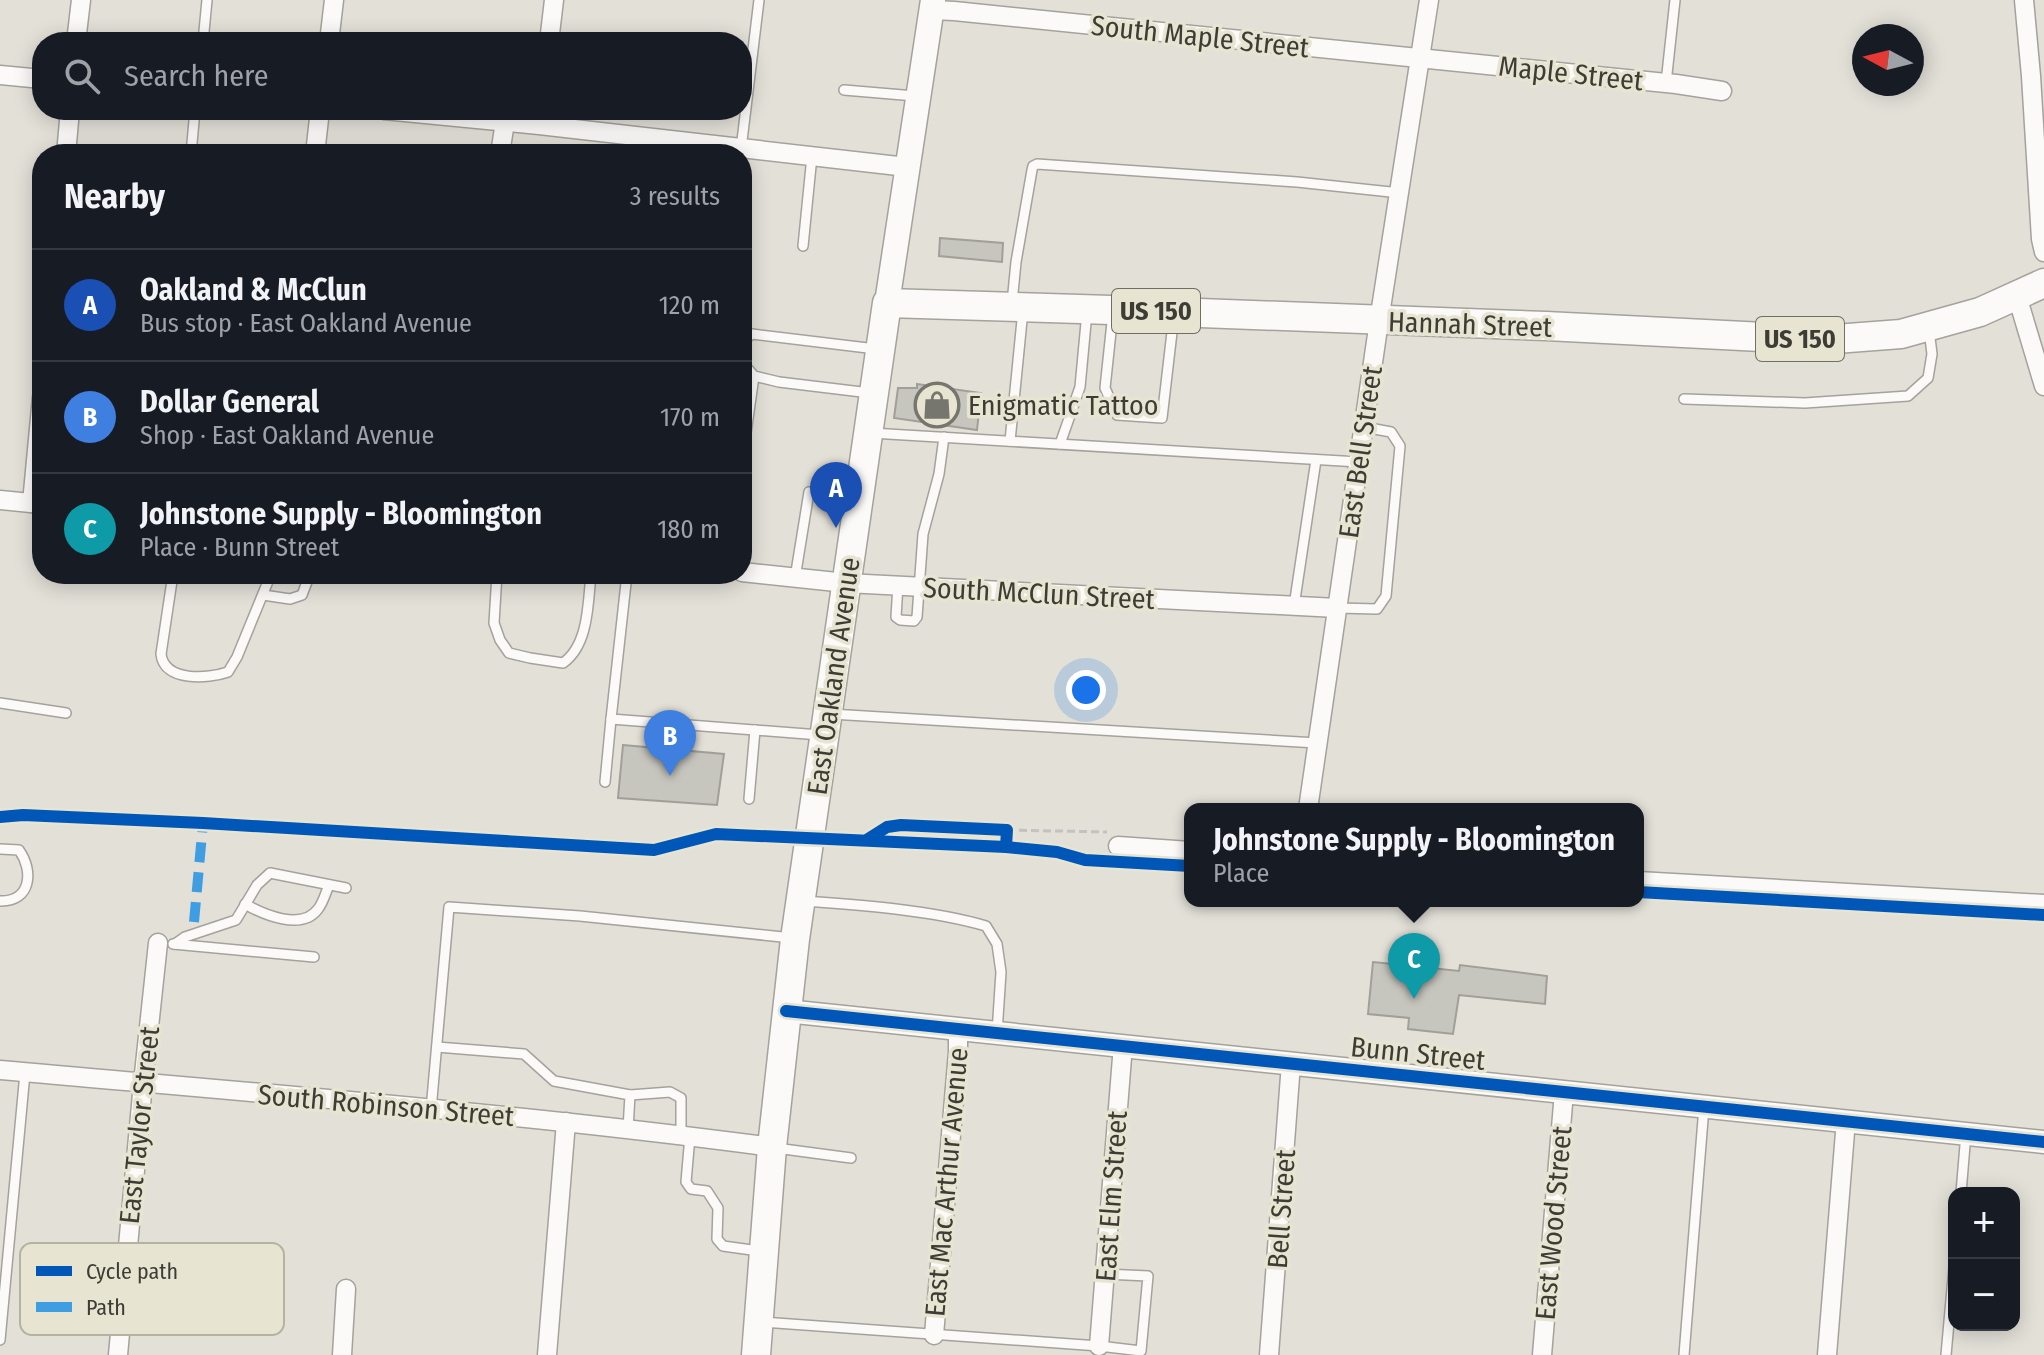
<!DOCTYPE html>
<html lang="en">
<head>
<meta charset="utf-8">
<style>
	:root { --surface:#171b24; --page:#20242c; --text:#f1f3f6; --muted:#9ea1a6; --line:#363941; --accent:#db2777 }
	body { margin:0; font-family:"Fira Sans Condensed",sans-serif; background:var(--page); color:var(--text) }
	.controls { position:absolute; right:24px; bottom:24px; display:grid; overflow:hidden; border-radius:16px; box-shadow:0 4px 20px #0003 }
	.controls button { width:72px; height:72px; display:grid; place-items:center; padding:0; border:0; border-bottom:2px solid var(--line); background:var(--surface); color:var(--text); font:40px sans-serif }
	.compass { position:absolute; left:1852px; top:24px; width:72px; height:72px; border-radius:50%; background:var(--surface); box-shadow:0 4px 20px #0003; rotate:277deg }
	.you { position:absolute; left:1086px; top:690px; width:28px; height:28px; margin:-20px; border:6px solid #fff; border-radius:50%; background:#1a73e8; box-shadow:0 0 0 12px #1a73e833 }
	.badge { display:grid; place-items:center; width:52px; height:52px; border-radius:50%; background:var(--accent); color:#fff; font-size:26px; font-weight:700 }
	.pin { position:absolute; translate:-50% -66px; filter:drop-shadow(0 2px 4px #0008) }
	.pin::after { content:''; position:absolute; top:42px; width:28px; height:24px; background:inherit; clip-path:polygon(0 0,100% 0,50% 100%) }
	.popup { position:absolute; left:1184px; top:803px; width:460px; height:104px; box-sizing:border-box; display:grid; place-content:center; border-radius:16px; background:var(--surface); filter:drop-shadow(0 2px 6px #0005); font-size:26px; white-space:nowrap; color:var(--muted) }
	.popup b { font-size:30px; color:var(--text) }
	.popup::after { content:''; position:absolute; left:50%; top:100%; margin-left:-16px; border:16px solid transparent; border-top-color:var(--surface) }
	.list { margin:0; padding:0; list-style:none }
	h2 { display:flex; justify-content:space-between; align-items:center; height:104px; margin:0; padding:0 32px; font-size:34px }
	h2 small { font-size:26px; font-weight:400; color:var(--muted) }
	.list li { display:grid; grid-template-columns:52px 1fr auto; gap:24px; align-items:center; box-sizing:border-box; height:112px; padding:0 32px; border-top:2px solid var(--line) }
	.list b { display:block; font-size:30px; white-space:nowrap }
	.list p { margin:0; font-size:26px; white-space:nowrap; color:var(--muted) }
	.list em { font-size:26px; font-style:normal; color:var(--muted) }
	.icon { flex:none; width:44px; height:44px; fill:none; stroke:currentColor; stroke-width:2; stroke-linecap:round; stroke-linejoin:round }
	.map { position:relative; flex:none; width:2044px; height:1355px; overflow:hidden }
	.search { position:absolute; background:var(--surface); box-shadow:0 4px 20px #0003; left:32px; top:32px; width:720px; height:88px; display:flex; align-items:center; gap:20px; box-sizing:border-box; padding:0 28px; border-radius:32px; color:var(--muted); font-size:30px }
	.panel { position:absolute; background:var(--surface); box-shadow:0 4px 20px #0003; left:32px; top:144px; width:720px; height:440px; border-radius:32px }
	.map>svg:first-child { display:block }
</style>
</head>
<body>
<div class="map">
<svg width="2044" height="1355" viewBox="0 0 2044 1355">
	<rect width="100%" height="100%" fill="#e2e0d7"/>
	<g fill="#c6c5be" stroke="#a19f98" stroke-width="2">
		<path d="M940,238l63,5 -1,19 -63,-6z"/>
		<path d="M917,384l64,9 -4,37 -83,-12 4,-30h19z"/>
		<path d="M623,745l101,9 -7,51 -99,-7z"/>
		<path d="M1373,962l86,9 1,-6 87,11 -2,28 -86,-9 -6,39 -45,-5 1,-11 -41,-4z"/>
	</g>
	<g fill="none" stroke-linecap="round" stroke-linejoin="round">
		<g stroke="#a4a29b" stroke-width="12">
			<g id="service">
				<path d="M203,42l4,-42"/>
				<path d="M1666,83l9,-83"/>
				<path d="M844,90l71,6"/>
				<path d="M741,149l18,-149"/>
				<path d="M191,154l4,-44"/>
				<path d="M803,246l9,-90"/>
				<path d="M1012,303l4,-41 16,-92 1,-4 4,-2 260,18 103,11"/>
				<path d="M1113,313l-8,75 12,27 45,3 12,-103"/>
				<path d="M742,342l10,-8 124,15"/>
				<path d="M742,362l12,14 25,6 91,11"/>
				<path d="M1684,399l121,4 103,-7 20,-18 4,-24 -3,-24"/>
				<path d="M871,433l488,29"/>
				<path d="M1010,441l13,-131"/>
				<path d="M1060,444l20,-57 7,-75"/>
				<path d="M742,445l3,-5 9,-64"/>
				<path d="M173,574l-12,80c3,28 47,25 67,18l9,-15 34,-83"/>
				<path d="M497,574l-3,49 6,17 9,13 21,5 33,5c26,-18 25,-61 28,-89"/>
				<path d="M627,574l-16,145 209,16"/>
				<path d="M795,578l14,-86 46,4"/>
				<path d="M898,585l-2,32 4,3 14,1 3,-4 6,-83 16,-60 5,-37"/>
				<path d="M263,595l27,4 12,-4 8,-21"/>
				<path d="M1294,606l22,-146"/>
				<path d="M1337,608l40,1 9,-13 14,-150 -9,-14 -27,-5"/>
				<path d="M0,703l66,10"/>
				<path d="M831,714l486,29"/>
				<path d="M605,782l6,-63"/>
				<path d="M749,799l6,-69"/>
				<path d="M0,849l19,1c15,21 12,52 -19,51"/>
				<path d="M803,901c58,4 128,9 183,25l11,18 4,28 -4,61"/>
				<path d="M245,904c19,11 57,27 73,5 5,-6 8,-17 11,-24"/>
				<path d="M173,944l141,13"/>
				<path d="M175,944l10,-7 51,-17 21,-35 13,-12 76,15"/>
				<path d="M437,1047l87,7 30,27 76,14 -2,34"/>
				<path d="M630,1095l40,-3 11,6v36"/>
				<path d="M431,1110l18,-203 131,9 212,22"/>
				<path d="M690,1136l-4,46 5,7 16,2 11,17 -1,31 6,7 36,5"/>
				<path d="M776,1148l75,10"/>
				<path d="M1961,1193l5,-60"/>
				<path d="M762,1322l337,24 42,5 7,-75 -43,-2"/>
				<path d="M0,1340l25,-267"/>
				<path d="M1684,1355l20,-248"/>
				<path d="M1946,1355l8,-88"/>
			</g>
		</g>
		<g stroke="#a4a29b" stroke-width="21">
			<g id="minor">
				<path d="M2024,0l7,76 10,163 3,13"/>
				<path d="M932,10l22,1 722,73 46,7"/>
				<path d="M76,42l5,-42"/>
				<path d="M329,42l5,-42"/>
				<path d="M549,42l5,-42"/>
				<path d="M0,75l42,4"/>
				<path d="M384,110l155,15 368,42"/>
				<path d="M66,154l4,-44"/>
				<path d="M315,154l5,-44"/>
				<path d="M500,154l5,-32"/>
				<path d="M2017,296l27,90"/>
				<path d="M0,500l41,4"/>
				<path d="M32,503l10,-106"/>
				<path d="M742,572l104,11 491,25"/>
				<path d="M1308,809l71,-488 50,-321"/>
				<path d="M1118,846l72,5"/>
				<path d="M1638,881l406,23"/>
				<path d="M0,1070c258,23 516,43 772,77"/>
				<path d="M934,1335l24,-283v-22"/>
				<path d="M1099,1346l24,-301"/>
				<path d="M118,1355l25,-272 15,-140"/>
				<path d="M342,1355l4,-66"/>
				<path d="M547,1355l19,-233"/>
				<path d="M1269,1355l22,-292"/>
				<path d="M1542,1355l22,-263"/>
				<path d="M1827,1355l19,-235"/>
			</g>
		</g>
		<g stroke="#a4a29b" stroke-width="25">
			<path id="tertiary" d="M786,1011l1258,131"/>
		</g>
		<g stroke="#a4a29b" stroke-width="27">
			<path id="secondary" d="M887,303l46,-303"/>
		</g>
		<g stroke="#a4a29b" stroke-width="31">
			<path id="primary" d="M756,1355l16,-208 23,-208 92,-636 287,9 372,14 276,14 79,-6 79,-22 64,-29"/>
		</g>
		<path stroke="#c3c2be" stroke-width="3" stroke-dasharray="8 4" stroke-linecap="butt" d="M1007,830l100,2"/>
		<use href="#service" stroke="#fbfaf9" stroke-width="9"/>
		<use href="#minor" stroke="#fbfaf9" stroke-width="18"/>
		<use href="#tertiary" stroke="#fbfaf9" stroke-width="22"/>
		<use href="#secondary" stroke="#fbfaf9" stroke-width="24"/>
		<use href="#primary" stroke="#fbfaf9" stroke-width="28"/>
		<path stroke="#3f9ee2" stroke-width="10" stroke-dasharray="20 10" stroke-linecap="butt" d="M194,922l9,-99"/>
		<g stroke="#e7e4d2" stroke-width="17">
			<g id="cycleway">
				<path d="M0,817l23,-2 180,8 451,27 62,-16 290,13 51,5 28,8 105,6"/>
				<path d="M868,839l19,-12 14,-2 106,5 -1,17"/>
				<path d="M1638,892l406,23"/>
				<path d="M786,1011l1258,131"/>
			</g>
		</g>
		<use href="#cycleway" stroke="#0057b8" stroke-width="12"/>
	</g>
	<defs>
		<g id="shop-ring" transform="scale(2.3)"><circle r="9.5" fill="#e7e4d2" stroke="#77766e" stroke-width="1.5"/><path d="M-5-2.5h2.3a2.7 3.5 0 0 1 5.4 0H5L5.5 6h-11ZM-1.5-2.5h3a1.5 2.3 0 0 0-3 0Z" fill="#77766e"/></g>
	</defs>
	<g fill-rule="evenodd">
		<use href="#shop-ring" x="937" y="405"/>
	</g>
	<g text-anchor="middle" stroke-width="7" stroke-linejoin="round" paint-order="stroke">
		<g fill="#e7e4d2" stroke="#716f64" stroke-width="2">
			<rect x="1112" y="289" width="88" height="44" rx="6"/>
			<rect x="1756" y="317" width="88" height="44" rx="6"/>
		</g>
		<g font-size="26" font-weight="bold" fill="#3e3d35">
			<text x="1156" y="320">US 150</text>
			<text x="1800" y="348">US 150</text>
		</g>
		<g font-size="28" fill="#3e3d35" stroke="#e7e4d2">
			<text transform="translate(1200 36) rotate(6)" y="10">South Maple Street</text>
			<text transform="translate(1571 73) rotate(6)" y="10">Maple Street</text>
			<text transform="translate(1470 324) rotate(2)" y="10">Hannah Street</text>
			<text transform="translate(1360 452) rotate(-82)" y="10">East Bell Street</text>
			<text transform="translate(1039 593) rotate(3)" y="10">South McClun Street</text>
			<text transform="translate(833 676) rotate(-82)" y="10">East Oakland Avenue</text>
			<text transform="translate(1418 1053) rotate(6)" y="10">Bunn Street</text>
			<text transform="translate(386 1105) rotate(5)" y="10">South Robinson Street</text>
			<text transform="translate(139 1125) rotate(-84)" y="10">East Taylor Street</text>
			<text transform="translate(946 1182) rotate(-85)" y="10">East Mac Arthur Avenue</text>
			<text transform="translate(1111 1196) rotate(-86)" y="10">East Elm Street</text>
			<text transform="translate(1281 1209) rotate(-86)" y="10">Bell Street</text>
			<text transform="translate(1553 1223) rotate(-85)" y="10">East Wood Street</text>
		</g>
		<g font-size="28" fill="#3e3d35" stroke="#e7e4d2" text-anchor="start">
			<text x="968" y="415">Enigmatic Tattoo</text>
		</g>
	</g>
	<rect x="20" y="1243" width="264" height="92" rx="12" fill="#e7e4d2" stroke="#b4b2a3" stroke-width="2"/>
	<rect x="36" y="1266" width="36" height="10" fill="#0057b8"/>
	<rect x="36" y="1302" width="36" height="10" fill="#3f9ee2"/>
	<g font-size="22" fill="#3e3d35">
		<text x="86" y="1279">Cycle path</text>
		<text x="86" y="1315">Path</text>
	</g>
</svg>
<div class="controls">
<button>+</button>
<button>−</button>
</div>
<svg class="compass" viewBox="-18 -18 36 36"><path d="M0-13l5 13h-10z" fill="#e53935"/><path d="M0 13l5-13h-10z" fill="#9ea1a6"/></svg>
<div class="you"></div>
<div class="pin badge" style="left:836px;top:528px;background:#1a4fb4">A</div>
<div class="pin badge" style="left:670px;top:776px;background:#3f7fe0">B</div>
<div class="pin badge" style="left:1414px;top:999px;background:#0f9aa8">C</div>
<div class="popup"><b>Johnstone Supply - Bloomington</b>Place</div>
<div class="search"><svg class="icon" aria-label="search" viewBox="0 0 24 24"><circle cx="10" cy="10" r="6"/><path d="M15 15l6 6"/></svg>Search here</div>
<section class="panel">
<h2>Nearby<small>3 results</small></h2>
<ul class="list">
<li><span class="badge" style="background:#1a4fb4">A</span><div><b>Oakland &amp; McClun</b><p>Bus stop · East Oakland Avenue</p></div><em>120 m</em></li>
<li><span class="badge" style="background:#3f7fe0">B</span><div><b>Dollar General</b><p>Shop · East Oakland Avenue</p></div><em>170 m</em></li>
<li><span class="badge" style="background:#0f9aa8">C</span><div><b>Johnstone Supply - Bloomington</b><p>Place · Bunn Street</p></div><em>180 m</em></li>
</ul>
</section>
</div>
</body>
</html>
